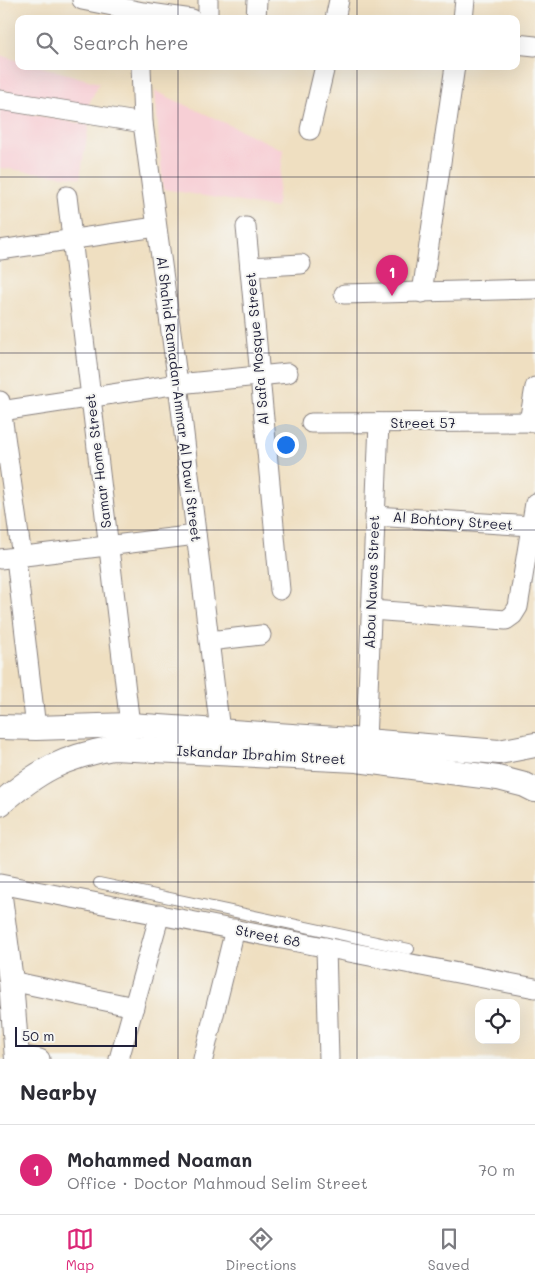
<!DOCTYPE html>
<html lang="en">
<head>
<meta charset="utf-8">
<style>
	:root { --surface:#fff; --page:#f7f7f7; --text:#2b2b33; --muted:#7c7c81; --line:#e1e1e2; --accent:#db2777 }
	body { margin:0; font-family:Mali,sans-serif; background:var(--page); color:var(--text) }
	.controls { position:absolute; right:15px; bottom:15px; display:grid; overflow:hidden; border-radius:10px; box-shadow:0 5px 20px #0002 }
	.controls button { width:45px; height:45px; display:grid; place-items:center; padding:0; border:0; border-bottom:1px solid var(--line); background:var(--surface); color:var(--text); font:25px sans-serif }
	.scale { position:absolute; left:15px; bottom:12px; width:122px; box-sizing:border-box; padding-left:5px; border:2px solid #22223b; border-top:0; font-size:14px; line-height:18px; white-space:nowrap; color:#22223b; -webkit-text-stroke:4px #f6f6f2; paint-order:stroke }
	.you { position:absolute; left:285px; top:444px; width:18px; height:18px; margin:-12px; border:4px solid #fff; border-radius:50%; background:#1a73e8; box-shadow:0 0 0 8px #1a73e833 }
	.badge { display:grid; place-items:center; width:32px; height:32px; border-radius:50%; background:var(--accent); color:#fff; font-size:16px; font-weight:700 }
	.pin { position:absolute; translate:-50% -41px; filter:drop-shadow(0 1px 2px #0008) }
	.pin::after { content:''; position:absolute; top:26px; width:18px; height:15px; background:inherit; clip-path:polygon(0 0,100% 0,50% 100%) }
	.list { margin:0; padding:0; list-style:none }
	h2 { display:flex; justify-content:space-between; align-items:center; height:65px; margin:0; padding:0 20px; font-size:21px }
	h2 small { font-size:16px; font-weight:400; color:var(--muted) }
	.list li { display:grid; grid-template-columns:32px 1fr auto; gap:15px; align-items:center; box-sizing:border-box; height:90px; padding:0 20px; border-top:1px solid var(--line) }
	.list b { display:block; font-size:19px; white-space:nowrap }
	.list p { margin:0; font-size:16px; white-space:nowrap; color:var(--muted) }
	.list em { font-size:16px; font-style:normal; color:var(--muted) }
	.icon { flex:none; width:28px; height:28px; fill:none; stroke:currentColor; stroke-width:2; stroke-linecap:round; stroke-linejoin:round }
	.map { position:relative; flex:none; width:535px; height:1059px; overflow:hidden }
	.search { position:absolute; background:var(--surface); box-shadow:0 5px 20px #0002; left:15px; right:15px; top:15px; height:55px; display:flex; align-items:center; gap:12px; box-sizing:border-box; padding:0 18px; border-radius:10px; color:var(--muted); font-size:19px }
	.sheet { height:155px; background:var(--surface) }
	nav { display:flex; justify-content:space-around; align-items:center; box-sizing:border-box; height:70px; border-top:1px solid var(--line); background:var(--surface); font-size:14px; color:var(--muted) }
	nav a { display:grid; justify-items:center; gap:2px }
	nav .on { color:var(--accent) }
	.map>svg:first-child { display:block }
</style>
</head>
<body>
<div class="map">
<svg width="535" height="1059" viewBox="0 0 535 1059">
	<rect width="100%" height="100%" fill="#f6f6f2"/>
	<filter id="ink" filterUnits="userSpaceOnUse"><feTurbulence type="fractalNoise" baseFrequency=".02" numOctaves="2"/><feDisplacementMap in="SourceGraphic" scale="10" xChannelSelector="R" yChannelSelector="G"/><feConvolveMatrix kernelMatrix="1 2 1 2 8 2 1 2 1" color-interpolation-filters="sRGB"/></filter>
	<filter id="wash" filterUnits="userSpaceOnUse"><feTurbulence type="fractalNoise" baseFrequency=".0096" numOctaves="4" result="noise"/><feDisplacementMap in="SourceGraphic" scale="20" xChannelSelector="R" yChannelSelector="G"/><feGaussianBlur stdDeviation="1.12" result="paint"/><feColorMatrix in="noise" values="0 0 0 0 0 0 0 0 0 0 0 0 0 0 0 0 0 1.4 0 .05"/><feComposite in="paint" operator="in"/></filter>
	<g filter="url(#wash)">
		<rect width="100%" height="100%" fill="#efdfc1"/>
		<g fill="#f7cfd5">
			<path d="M0,55l19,6v5h20l60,17 -11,23 -88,-16z"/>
			<path d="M155,91l129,59 -8,58 -113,-19z"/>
			<path d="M0,108l89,17 -9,53 -80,-10z"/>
		</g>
	</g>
	<g filter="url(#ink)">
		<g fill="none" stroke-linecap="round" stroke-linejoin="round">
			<g stroke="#88807e" stroke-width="12">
				<path id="service" d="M99,883l310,66"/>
			</g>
			<g stroke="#88807e" stroke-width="21">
				<g id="minor">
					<path d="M82,0l61,12 49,7"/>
					<path d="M208,19v-19"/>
					<path d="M256,19l1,-19"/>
					<path d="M335,19l4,-19"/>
					<path d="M463,19l2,-19"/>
					<path d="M516,44l19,2"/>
					<path d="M141,66l2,57 35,261 42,347"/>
					<path d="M0,100l143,23"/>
					<path d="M310,130l15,-64"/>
					<path d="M67,196l63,529"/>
					<path d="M246,227l34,363"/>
					<path d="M0,250l156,-23"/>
					<path d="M250,267l51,-3"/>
					<path d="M422,293l33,-227"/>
					<path d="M344,294l191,-5"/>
					<path d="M0,401l22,156"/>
					<path d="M1,411l177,-27 110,-11"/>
					<path d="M529,422l6,-35"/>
					<path d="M311,423l224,-1"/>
					<path d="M375,516l156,10"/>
					<path d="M16,558l20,170"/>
					<path d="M0,559l196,-24"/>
					<path d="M371,610l135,10 7,-5 5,-8 17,-104"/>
					<path d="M209,641l52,-6"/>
					<path d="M366,741l13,-318"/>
					<path d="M0,884l535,104"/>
					<path d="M326,947l3,112"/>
					<path d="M11,981l123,26"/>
					<path d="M16,1054l24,5"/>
					<path d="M119,1059l41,-145"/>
					<path d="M203,1059l32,-130"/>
				</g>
			</g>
			<g stroke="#88807e" stroke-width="26">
				<g id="tertiary">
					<path d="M0,727l36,1 94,-3 236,16 133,11 36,-7"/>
					<path d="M0,804c38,-33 63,-47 113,-56l244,12 141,18 27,7 10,5"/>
					<path d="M0,897l11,84 6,78"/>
				</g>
			</g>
			<use href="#service" stroke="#fff" stroke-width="10"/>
			<use href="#minor" stroke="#fff" stroke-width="19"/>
			<use href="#tertiary" stroke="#fff" stroke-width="24"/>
		</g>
	</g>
	<path fill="none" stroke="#22223b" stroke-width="1" stroke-opacity="0.55" d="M178,0v19M357,0v19M178,66v993M357,66v993M0,177h535M0,353h535M0,530h535M0,706h535M0,882h535"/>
	<g text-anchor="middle" stroke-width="4" stroke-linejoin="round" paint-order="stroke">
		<g font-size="14" fill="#22223b" stroke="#f6f6f2">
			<text transform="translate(257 349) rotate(-95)" y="5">Al Safa Mosque Street</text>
			<text transform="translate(179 399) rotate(83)" y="5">Al Shahid Ramadan Ammar Al Dawi Street</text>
			<text x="423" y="428">Street 57</text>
			<text transform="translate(98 461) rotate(-97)" y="5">Samar Home Street</text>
			<text transform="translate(453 521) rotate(4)" y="5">Al Bohtory Street</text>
			<text transform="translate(372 582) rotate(-88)" y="5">Abou Nawas Street</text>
			<text transform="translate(261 755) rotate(3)" y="5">Iskandar Ibrahim Street</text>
			<text transform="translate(268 936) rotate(11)" y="5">Street 68</text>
		</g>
	</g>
</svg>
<div class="controls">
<button><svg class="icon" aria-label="locate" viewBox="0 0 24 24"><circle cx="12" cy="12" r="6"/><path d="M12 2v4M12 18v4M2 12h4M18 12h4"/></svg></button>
</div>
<div class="scale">50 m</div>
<div class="you"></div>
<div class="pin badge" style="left:392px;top:296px">1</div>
<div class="search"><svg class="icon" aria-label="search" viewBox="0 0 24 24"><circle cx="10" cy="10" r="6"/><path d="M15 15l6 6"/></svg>Search here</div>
</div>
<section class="sheet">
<h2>Nearby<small></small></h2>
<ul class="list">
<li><span class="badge">1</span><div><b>Mohammed Noaman</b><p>Office · Doctor Mahmoud Selim Street</p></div><em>70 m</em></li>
</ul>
</section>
<nav>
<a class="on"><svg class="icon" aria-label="map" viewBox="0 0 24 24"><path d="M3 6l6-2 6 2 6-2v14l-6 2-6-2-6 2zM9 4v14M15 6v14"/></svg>Map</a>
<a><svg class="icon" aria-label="directions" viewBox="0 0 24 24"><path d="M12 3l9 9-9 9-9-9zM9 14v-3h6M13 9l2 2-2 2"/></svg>Directions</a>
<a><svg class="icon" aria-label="saved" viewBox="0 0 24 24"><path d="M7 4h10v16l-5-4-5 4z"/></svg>Saved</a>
</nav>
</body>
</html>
